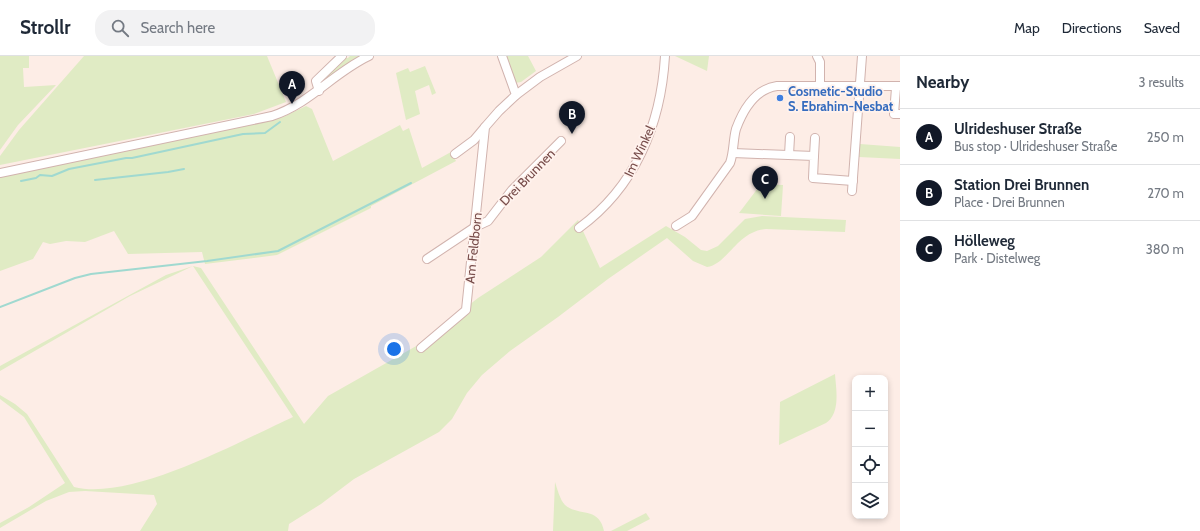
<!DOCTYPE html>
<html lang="en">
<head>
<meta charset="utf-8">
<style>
	:root { --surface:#fff; --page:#f2f2f3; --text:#1f2937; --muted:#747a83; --line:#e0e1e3; --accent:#111827 }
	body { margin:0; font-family:Cabin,sans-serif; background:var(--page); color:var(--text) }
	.controls { position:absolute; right:12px; bottom:12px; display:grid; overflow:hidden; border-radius:8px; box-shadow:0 2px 6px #0003 }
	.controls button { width:36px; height:36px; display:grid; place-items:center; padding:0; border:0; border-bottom:1px solid var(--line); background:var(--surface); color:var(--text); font:20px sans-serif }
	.you { position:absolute; left:394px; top:293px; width:14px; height:14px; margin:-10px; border:3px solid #fff; border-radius:50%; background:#1a73e8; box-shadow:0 0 0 6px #1a73e833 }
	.badge { display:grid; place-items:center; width:26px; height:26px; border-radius:50%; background:var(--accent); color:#fff; font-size:13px; font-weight:700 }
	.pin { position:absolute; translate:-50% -33px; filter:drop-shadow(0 1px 2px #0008) }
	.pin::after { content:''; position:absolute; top:21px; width:14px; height:12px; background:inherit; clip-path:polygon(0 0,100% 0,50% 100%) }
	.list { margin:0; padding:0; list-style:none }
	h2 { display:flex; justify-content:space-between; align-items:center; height:52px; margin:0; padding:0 16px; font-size:17px }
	h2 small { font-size:13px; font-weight:400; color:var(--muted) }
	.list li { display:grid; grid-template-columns:26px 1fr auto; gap:12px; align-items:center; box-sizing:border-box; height:56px; padding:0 16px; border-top:1px solid var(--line) }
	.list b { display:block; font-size:15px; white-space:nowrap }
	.list p { margin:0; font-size:13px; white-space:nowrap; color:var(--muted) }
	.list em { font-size:13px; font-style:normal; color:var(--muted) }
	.icon { flex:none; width:22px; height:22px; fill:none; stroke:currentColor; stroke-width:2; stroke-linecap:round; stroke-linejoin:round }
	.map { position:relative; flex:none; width:900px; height:475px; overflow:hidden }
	header { display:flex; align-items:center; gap:24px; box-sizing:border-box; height:56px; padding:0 20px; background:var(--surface); border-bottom:1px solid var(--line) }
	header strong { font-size:19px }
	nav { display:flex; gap:22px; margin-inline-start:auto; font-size:14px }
	.search { width:280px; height:36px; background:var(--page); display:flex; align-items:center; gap:10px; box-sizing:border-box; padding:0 14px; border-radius:16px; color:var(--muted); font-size:15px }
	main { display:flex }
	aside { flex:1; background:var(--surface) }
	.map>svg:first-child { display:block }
</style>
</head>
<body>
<header>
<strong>Strollr</strong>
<div class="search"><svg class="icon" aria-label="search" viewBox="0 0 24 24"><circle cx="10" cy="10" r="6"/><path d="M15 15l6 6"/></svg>Search here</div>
<nav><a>Map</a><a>Directions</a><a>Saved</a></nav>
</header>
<main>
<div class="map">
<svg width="900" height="475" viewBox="0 0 900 475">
	<rect width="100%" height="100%" fill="#fdede6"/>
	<g fill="#e0ebc4">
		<path d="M0,0h29v12h-6l1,19 32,-2 -38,40 -18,25z"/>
		<path d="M84,0h183l19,46 -32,12 -254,51v-9l19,-26z"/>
		<path d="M350,0h10l-37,28 -1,-4 21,-22h5z"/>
		<path d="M506,0h22l8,15 -15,11 -6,1z"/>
		<path d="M675,0h34l-2,15z"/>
		<path d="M425,10l11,27 -4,2 -3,-10 -14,6 5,23 -14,6 -10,-47 12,-5 2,4z"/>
		<path d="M306,50l6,3 21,52 67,-36 3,6 6,-3 13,40 29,-16 5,9 -85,45v2l-94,47 -72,9 -3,-12 -74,2 -14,-23 -29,11 -19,-1 -16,3 -7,-2 -10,17 -33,12v-94l260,-54 23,-6z"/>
		<path d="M860,88l40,3v12l-41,-2z"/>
		<path d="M761,128l22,1 -2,31 -42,-3z"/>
		<path d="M762,160l84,4 -1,12 -79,-3c-29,2 -38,35 -59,38l-14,-6 -26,-23 -59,41 -50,38 -48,34 -28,24 -15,18 -15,26 -13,13 -85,47 -33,25 -32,20 -1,7h-148l17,-27 -3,-9 -69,-4 -16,1 -23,9 -46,27v-5l29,-16 36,-24 -41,-66 -24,-18v-4l15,9 12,10 47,73c57,15 166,-46 219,-70l-100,-151 -63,30 -130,75v-5l166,-91 27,-9 8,2 103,156 24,-28 90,-51 60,-47 63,-41 37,-37 22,48 66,-42 19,11 16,13 6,1 11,-5 27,-27z"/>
		<path d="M835,318c1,15 6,39 -9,49l-47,22 1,-43z"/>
		<path d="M555,426c2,6 5,18 10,23 14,12 34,1 39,26h-51z"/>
		<path d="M646,457l4,6 -23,12h-16z"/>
	</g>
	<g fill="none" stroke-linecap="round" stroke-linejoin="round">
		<g stroke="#a0d9d0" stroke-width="2">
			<path d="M95,124l73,-8 16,-3"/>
			<path d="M21,125l15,-3 4,-3 12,1 17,-7 57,-11h6l111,-24 22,-1 15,-11"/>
			<path d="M0,251l75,-29 16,-4 116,-13 71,-10 133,-68"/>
		</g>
		<g stroke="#d1b3ae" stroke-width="10">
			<g id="minor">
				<path d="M817,0l3,6v25"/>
				<path d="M896,32l-2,26h6"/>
				<path d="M319,35l-3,-10 26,-25"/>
				<path d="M516,39l24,-18 37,-21"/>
				<path d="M733,97l81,3 -1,22 40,3"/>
				<path d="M455,98l19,-14 11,-13"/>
				<path d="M789,99l1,-18"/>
				<path d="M814,100l1,-18"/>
				<path d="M0,117l272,-57c39,-13 61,-43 97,-60"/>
				<path d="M852,135l10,-135"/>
				<path d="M676,170l16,-10 38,-53c4,-11 3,-23 6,-34 7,-19 19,-40 41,-43h123"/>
				<path d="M579,172c56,-41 82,-103 86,-172"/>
				<path d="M427,203l48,-32 13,-6 24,-31 49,-49"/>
				<path d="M421,292l45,-38 19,-183 14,-16 17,-16 -14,-39"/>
			</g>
		</g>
		<use href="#minor" stroke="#fff" stroke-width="8"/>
	</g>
	<circle fill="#3f7fe0" stroke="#fff2ed" stroke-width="1.5" cx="780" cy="42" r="4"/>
	<g text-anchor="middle" stroke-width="3.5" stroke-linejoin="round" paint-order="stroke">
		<g font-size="13" font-weight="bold" fill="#366cbe" stroke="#fff2ed" text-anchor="start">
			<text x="788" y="40">Cosmetic-Studio<tspan x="788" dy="15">S. Ebrahim-Nesbat</tspan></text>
		</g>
		<g font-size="13" fill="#774c4a" stroke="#fff2ed">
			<text transform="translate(639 95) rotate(-65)" y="5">Im Winkel</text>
			<text transform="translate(527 121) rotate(-46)" y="5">Drei Brunnen</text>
			<text transform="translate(473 192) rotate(-84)" y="5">Am Feldborn</text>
		</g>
	</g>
</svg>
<div class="controls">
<button>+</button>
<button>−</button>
<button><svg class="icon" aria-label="locate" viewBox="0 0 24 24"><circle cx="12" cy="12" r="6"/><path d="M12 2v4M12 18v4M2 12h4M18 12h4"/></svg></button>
<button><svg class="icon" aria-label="layers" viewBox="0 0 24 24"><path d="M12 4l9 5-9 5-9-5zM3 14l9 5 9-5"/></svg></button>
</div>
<div class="you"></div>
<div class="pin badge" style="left:292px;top:48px">A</div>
<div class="pin badge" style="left:572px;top:78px">B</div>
<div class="pin badge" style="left:765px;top:143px">C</div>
</div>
<aside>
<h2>Nearby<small>3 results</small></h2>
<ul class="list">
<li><span class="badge">A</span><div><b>Ulrideshuser Straße</b><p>Bus stop · Ulrideshuser Straße</p></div><em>250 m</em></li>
<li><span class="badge">B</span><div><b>Station Drei Brunnen</b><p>Place · Drei Brunnen</p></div><em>270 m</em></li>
<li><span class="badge">C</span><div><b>Hölleweg</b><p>Park · Distelweg</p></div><em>380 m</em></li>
</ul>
</aside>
</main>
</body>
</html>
